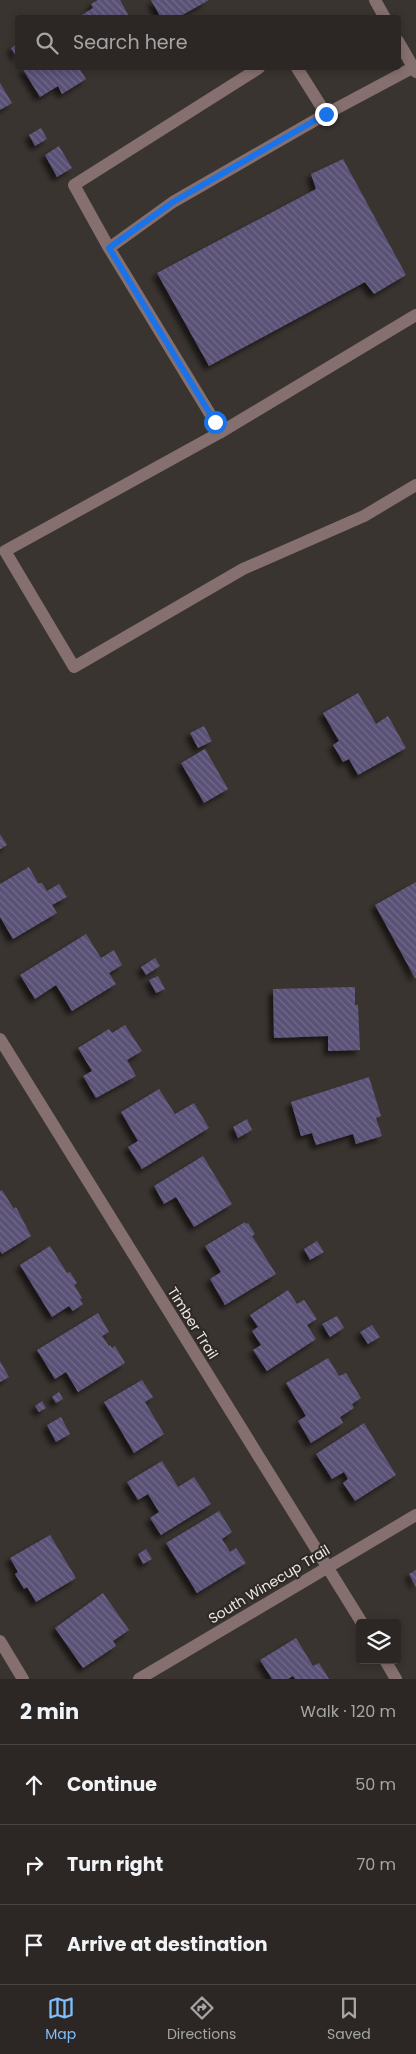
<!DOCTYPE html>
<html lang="en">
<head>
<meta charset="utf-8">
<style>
	:root { --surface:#2c2724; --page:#342f2c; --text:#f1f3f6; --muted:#a6a5a6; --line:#484441; --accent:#80bdfa }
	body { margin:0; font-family:Poppins,sans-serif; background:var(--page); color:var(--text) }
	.controls { position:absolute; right:15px; bottom:15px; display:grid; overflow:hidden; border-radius:5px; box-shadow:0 2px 8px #0003 }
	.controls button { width:45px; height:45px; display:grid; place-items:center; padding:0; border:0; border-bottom:1px solid var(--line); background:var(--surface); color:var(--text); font:25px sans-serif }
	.stop { position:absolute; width:15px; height:15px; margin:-11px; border:4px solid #1a73e8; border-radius:50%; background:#fff }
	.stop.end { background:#1a73e8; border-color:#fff; box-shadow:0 1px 5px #0008 }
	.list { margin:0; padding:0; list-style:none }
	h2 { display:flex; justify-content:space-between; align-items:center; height:65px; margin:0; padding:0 20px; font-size:21px }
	h2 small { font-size:16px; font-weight:400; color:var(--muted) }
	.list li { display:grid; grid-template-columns:32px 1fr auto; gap:15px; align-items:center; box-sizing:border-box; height:80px; padding:0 20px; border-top:1px solid var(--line) }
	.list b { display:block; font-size:19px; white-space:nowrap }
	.list em { font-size:16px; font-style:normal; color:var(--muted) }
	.icon { flex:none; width:28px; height:28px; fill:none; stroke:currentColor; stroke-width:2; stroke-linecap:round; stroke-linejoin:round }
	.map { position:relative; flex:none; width:416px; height:1679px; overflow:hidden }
	.search { position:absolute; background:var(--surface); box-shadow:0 2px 8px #0003; left:15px; right:15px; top:15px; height:55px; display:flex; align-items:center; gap:12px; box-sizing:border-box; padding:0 18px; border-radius:5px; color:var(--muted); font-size:19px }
	.sheet { height:305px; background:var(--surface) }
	nav { display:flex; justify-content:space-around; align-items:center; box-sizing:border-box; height:70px; border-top:1px solid var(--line); background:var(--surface); font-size:14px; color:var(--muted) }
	nav a { display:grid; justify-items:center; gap:2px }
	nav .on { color:var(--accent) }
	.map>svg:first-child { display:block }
</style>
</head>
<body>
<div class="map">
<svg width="416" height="1679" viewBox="0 0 416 1679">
	<defs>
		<pattern id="building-back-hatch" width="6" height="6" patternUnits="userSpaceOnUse" patternTransform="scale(1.25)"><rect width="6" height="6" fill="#5a5176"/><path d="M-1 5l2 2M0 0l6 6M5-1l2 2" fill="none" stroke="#726a89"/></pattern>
		<filter id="shadow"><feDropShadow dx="-4.5" dy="4.5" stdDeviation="2.5" flood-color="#0009"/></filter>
	</defs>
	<rect width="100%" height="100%" fill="#3a3430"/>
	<g fill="url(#building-back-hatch)" filter="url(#shadow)">
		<path d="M98,0h22l10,18h-53l16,-10 -2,-4z"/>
		<path d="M151,0h58l-32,18h-16z"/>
		<path d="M18,43v16l-7,-11z"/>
		<path d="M22,68h57l7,11 -24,15 -4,-8 -18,11z"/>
		<path d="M0,83l12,20 -12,7z"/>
		<path d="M41,128l6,11 -12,7 -6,-11z"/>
		<path d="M59,146l13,22 -15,9 -12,-22z"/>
		<path d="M343,159l63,116 -32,19 -9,-12 -156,84 -52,-93 159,-84 -5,-15z"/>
		<path d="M358,693l18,31 12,-8 18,32 -48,27 -9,-16 -6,3 -10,-17 6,-4 -16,-28z"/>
		<path d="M204,726l8,15 -14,7 -8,-15z"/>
		<path d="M205,749l23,40 -24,14 -23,-40z"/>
		<path d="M0,834l7,11 -7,4z"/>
		<path d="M29,867l9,16h4l5,8 12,-7 8,13 -15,8 5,8 -44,26 -13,-22v-33z"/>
		<path d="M416,882v96h-1l-40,-73z"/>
		<path d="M86,934l15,24 13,-8 8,15 -13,8 7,11 -44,27 -16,-26 -21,14 -15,-24z"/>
		<path d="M155,958l5,8 -14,9 -5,-8z"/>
		<path d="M158,976l7,13 -9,4 -7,-13z"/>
		<path d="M355,987v18h3l2,45 -32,1v-15l-54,2 -1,-49z"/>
		<path d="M125,1025l17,26 -15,9 9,16 -40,22 -13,-22 9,-5 -14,-23 31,-19 3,4z"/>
		<path d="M369,1077l12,39 -5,2 6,18 -26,8 -3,-10 -37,11 -4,-12 -11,3 -10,-34z"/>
		<path d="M159,1089l16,25 19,-11 15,25 -67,41 -14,-22 10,-6 -17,-29z"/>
		<path d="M247,1119l5,11 -14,8 -5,-11z"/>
		<path d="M203,1156l29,48 -38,23 -18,-30 -12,7 -10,-18z"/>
		<path d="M2,1190l12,19 2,-2 15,29 -29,18 -2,-3v-60z"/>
		<path d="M245,1222l1,2 2,-1 7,11 -3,2 24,38 -51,31 -15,-26 11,-7 -16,-26z"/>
		<path d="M317,1241l7,11 -14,8 -6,-11z"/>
		<path d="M50,1246l17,27 3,-1 7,11 -3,2 8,13 -2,1 3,5 -10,7 -4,-5 -17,11 -32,-52z"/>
		<path d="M288,1290l9,14 7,-4 13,19 -10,6 9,14 -49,32 -14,-21 8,-5 -9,-14 6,-4 -8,-12z"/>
		<path d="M98,1313l11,19 -7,4 7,10 1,-1 2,3 3,-2 10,17 -47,29 -12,-20 -11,7 -18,-29z"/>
		<path d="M337,1316l7,12 -14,9 -8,-13z"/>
		<path d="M372,1325l8,12 -12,7 -8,-12z"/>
		<path d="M328,1358l11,18 7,-3 15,25 -9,6 2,4 -14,9 3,6 -32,20 -13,-22 8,-5 -20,-33z"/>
		<path d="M0,1361l9,16 -9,5z"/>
		<path d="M142,1380l11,17 -8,5 19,32 -30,19 -30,-51z"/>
		<path d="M59,1392l4,7 -7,4 -4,-6z"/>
		<path d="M42,1401l4,7 -7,4 -4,-6z"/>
		<path d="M61,1417l9,17 -14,8 -9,-17z"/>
		<path d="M364,1423l32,52 -41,26 -12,-18 5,-4 -4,-7 -12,7 -16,-25z"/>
		<path d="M162,1461l16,26 16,-10 17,27 -50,31 -11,-17 9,-6 -11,-18 -10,6 -11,-18z"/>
		<path d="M219,1511l13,21 -10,7 8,13 6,-4 10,15 -49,30 -31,-50z"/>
		<path d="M50,1535l26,43 -40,24 -9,-15 -3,2 -9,-15 3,-2 -8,-14z"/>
		<path d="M146,1549l6,10 -9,5 -5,-10z"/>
		<path d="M416,1570v17l-7,-13z"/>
		<path d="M103,1593l26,37 -16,11 3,5 -33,22 -28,-40z"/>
		<path d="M296,1638l17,28 6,-3 10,16h-34l-2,-3 -5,3h-16l-12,-19z"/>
	</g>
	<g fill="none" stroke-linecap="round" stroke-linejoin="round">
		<g stroke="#85706f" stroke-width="12">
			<path d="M375,0l10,18"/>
			<path d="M398,41l18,31"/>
			<path d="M414,67l-88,47 -153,88 -64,46 112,184 195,-117"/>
			<path d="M297,68l29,46"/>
			<path d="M109,248l-35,-63 185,-117"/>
			<path d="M221,432l-216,119 69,116 169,-98 121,-53 52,-31"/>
			<path d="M0,1039l362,584"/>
			<path d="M0,1641l23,38"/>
			<path d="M385,1660l11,19"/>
			<path d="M139,1679l277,-164"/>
		</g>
	</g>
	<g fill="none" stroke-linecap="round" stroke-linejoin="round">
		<path stroke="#1a73e8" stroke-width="6" d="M215,422l-106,-174 64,-46 153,-88"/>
	</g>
	<g text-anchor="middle" stroke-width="4.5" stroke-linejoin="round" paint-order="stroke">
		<g font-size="14" fill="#ebe7e5" stroke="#302a26">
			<text transform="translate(193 1323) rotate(58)" y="5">Timber Trail</text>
			<text transform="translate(269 1584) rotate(-31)" y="5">South Winecup Trail</text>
		</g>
	</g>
</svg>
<div class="controls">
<button><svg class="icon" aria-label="layers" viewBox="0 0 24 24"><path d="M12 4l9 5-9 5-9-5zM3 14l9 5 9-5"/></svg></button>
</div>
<div class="stop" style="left:215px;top:422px"></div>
<div class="stop end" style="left:326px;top:114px"></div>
<div class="search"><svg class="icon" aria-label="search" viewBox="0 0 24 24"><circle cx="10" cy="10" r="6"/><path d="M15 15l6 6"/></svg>Search here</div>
</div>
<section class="sheet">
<h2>2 min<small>Walk · 120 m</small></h2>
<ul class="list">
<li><svg class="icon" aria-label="ahead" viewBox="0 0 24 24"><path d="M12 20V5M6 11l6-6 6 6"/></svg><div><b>Continue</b></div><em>50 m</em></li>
<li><svg class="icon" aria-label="right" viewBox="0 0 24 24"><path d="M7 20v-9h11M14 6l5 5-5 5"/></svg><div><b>Turn right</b></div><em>70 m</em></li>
<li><svg class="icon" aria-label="arrive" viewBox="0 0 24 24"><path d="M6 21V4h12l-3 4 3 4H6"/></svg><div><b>Arrive at destination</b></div></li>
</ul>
</section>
<nav>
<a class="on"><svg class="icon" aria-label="map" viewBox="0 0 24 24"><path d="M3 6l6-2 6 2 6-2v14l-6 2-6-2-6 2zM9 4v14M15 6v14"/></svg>Map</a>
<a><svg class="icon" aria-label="directions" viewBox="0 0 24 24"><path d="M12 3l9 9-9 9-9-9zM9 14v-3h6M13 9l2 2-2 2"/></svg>Directions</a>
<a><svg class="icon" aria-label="saved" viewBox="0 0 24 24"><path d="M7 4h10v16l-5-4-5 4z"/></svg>Saved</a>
</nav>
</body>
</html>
